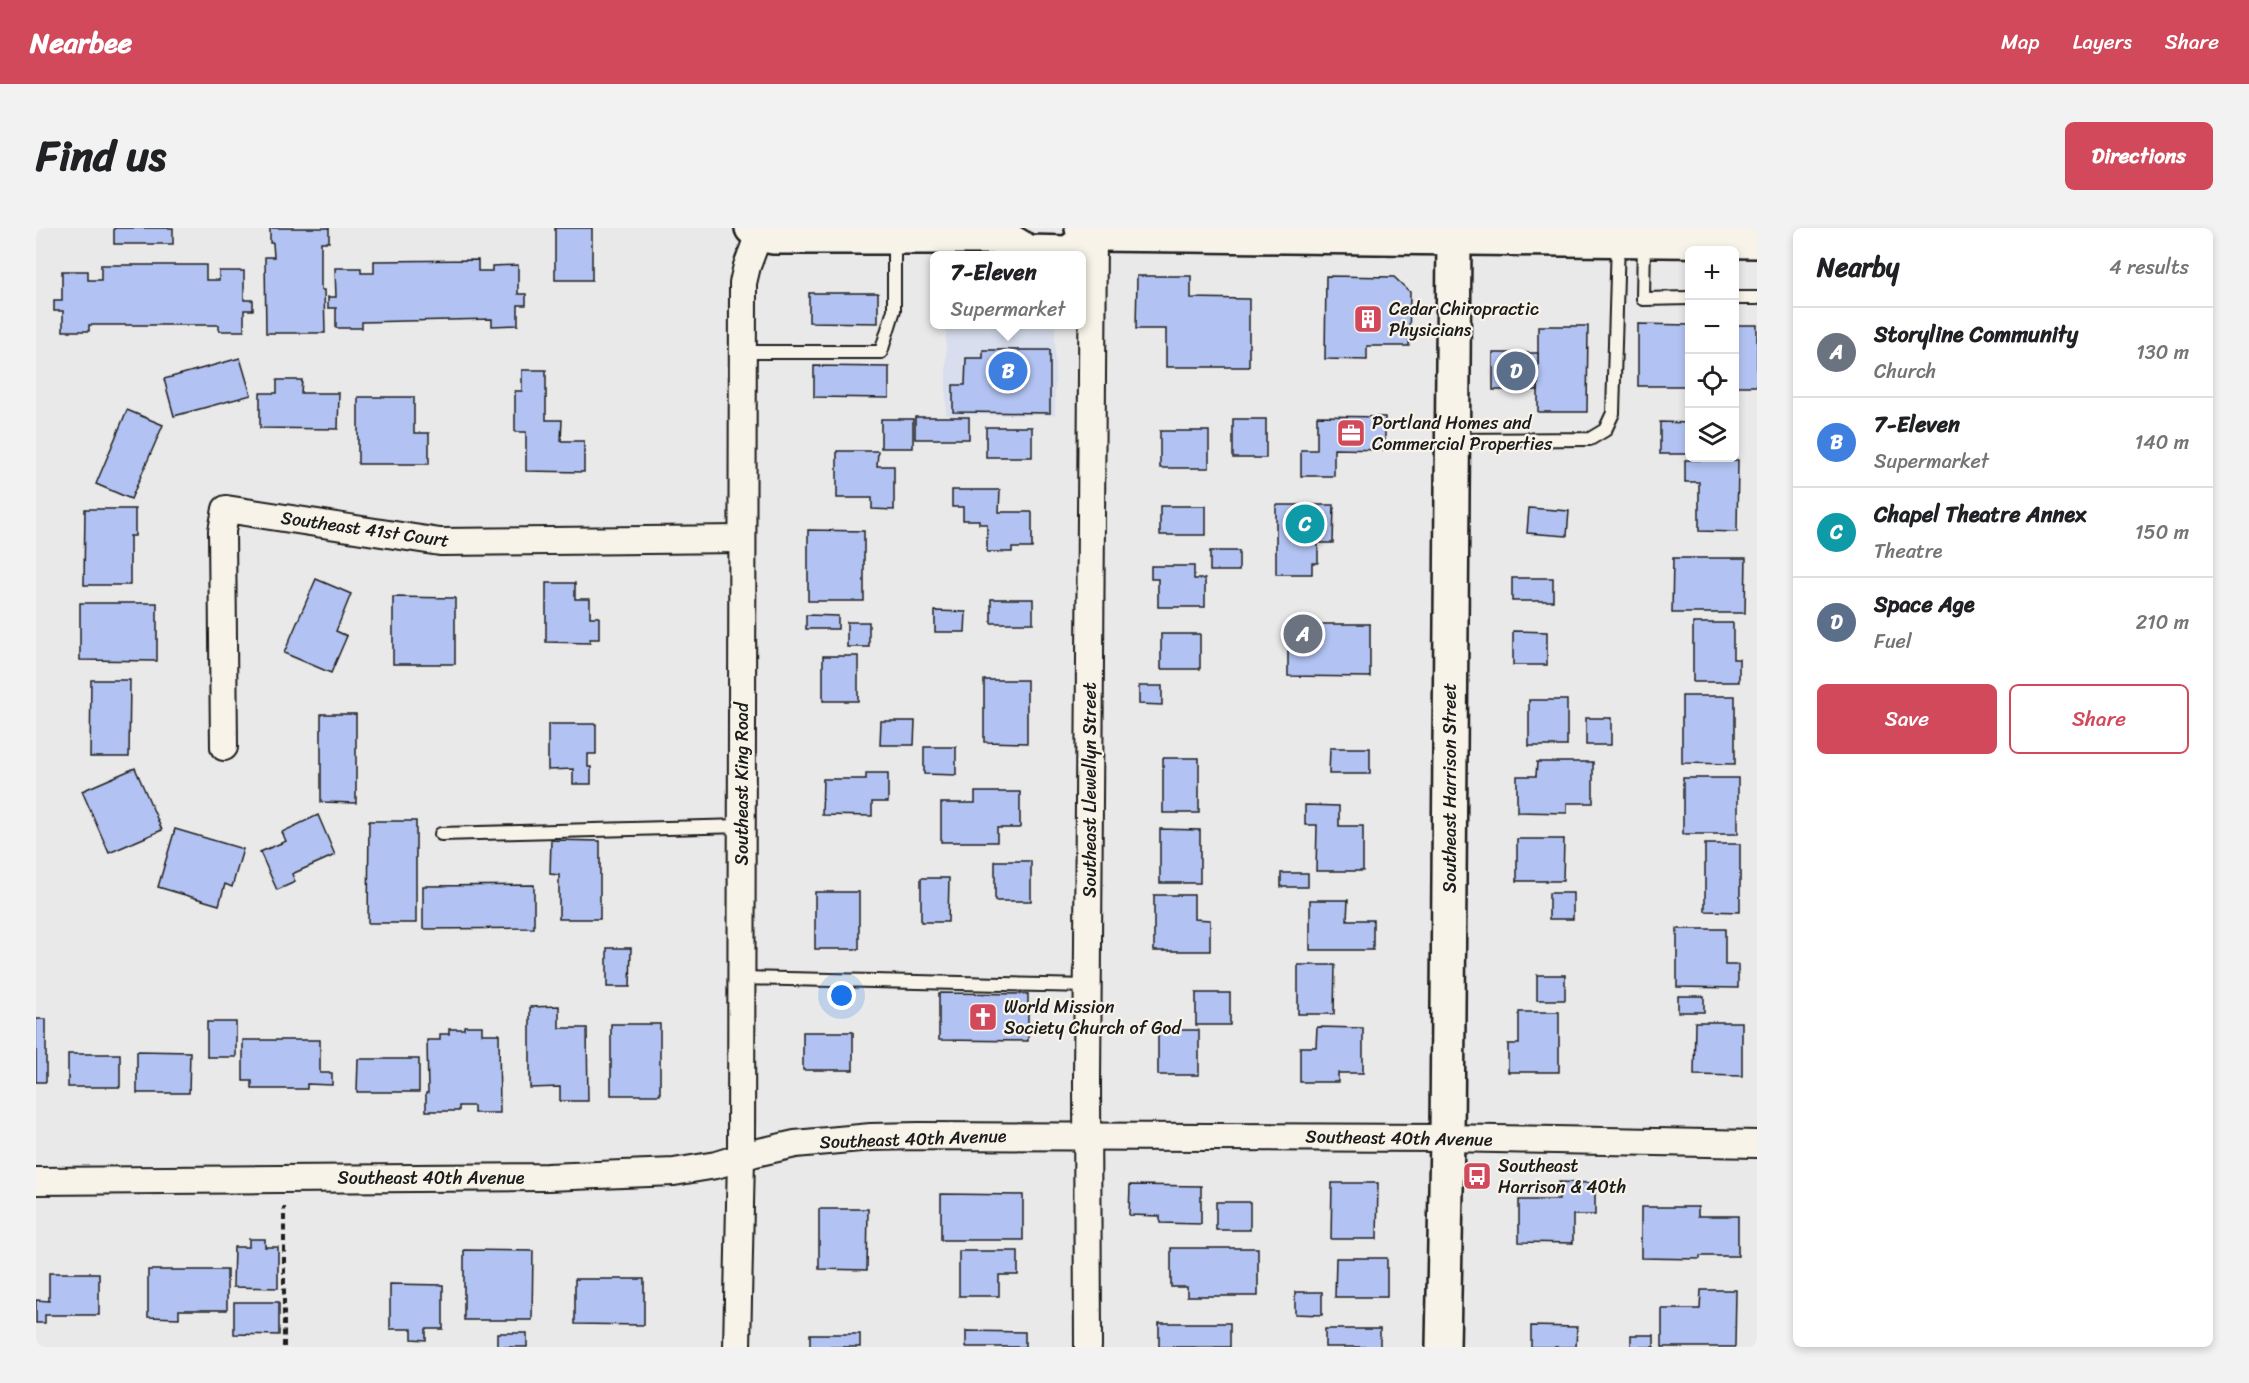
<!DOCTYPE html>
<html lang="en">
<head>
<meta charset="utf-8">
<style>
	:root { --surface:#fff; --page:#f2f2f2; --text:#202124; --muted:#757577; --line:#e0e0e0; --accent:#d1495b }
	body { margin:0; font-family:Sriracha,sans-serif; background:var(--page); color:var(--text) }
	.controls { position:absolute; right:18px; top:18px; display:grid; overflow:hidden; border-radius:9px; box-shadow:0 3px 9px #0003 }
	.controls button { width:54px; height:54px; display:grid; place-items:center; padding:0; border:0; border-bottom:2px solid var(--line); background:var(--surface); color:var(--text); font:30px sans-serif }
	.you { position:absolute; left:806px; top:768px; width:21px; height:21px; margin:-15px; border:4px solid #fff; border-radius:50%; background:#1a73e8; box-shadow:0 0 0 9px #1a73e833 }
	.badge { display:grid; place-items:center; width:39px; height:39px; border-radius:50%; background:var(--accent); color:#fff; font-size:20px; font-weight:700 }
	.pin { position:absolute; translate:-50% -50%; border:3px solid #fff; box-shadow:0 2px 6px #0006 }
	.popup { position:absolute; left:894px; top:23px; width:156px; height:78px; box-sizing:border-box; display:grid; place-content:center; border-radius:9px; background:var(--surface); filter:drop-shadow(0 2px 4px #0005); font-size:20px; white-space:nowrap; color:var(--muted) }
	.popup b { font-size:22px; color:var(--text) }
	.popup::after { content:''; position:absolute; left:50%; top:100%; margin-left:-12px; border:12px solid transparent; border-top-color:var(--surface) }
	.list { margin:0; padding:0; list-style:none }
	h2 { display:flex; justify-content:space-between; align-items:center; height:78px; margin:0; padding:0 24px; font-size:26px }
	h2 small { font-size:20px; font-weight:400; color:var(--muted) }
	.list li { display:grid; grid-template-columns:39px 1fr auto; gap:18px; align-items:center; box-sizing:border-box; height:90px; padding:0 24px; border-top:2px solid var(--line) }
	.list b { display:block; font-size:22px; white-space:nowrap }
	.list p { margin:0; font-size:20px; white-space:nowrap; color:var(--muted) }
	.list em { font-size:20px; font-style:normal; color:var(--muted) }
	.actions { display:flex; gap:12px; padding:18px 24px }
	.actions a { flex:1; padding:14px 0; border:2px solid var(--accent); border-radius:9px; text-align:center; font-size:21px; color:var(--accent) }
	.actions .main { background:var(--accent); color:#fff }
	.icon { flex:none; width:33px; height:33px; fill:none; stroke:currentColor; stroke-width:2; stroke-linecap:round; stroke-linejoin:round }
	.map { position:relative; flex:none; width:1721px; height:1119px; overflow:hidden; border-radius:9px }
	header { display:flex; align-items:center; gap:36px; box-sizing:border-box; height:84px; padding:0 30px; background:var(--accent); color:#fff }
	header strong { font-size:28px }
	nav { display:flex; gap:33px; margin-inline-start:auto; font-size:21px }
	.intro { display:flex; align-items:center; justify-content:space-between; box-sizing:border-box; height:144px; padding:0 36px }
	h1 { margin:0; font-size:42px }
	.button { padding:15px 27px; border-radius:9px; background:var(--accent); color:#fff; font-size:21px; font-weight:700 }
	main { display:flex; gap:36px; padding:0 36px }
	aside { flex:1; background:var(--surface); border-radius:9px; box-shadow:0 3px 9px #0003 }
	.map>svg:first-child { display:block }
</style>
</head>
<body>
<header>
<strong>Nearbee</strong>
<nav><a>Map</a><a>Layers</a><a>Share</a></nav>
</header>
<div class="intro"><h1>Find us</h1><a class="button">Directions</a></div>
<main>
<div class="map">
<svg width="1721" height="1119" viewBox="0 0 1721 1119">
	<rect width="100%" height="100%" fill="#e9e9ea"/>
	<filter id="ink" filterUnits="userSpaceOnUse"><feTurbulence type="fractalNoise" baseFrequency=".0167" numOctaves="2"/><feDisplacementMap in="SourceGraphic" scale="12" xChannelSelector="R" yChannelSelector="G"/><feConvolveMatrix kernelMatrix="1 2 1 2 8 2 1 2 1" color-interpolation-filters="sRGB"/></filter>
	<g filter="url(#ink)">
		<rect fill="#d8deed" x="910" y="97" width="109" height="90"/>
		<g fill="#b2c3f3" stroke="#1c1c1c" stroke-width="1.5">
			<rect x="78" y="0" width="59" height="16"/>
			<path d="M234,0h59v14h-8v48h3l1,43h-59l-1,-76h9l-1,-14h-3z"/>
			<rect x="519" y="0" width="37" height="52"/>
			<path d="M442,32v11h14v-5l26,-1v29h8v11h-8v20l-26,1v-7l-130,3v6h-26v-20h-8v-11h8l-1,-29h26v5h13v-12z"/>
			<path d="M65,37h105v15h13v-9h25v29h9v10h-9v21h-25v-6h-130v6h-26v-20h-9v-11h8v-29h26v9h13z"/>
			<path d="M1101,48h54v22l58,1v68h-83v-38h-30z"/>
			<path d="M1290,48l68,1 16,15 -1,54h-42v14l-42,-1z"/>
			<path d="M773,65h69v30l-69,-1z"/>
			<path d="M1602,96l52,1v61h-52z"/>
			<rect x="1698" y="97" width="23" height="61"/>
			<path d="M1502,98h50l-1,86h-49z"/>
			<path d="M947,122h67v63l-97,-1v-27h12l1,-27h17z"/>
			<rect x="1457" y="125" width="45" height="37"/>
			<path d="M204,130l11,37 -77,21 -10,-37z"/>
			<path d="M778,138l75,1v31l-75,-1z"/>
			<path d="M486,142h24v50h16l-1,21h23v31l-58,-1v-39h-11v-41h7z"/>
			<path d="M241,152h25l-1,13h38l-1,36 -78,-1v-35h17z"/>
			<path d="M322,169h56v36h15v31h-71z"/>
			<path d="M91,182l36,15 -32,74 -35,-15z"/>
			<path d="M1281,188l68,1v33l-51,-1v27h-33v-26h16z"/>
			<rect x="879" y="189" width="54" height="22"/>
			<rect x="845" y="191" width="32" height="29"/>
			<rect x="1197" y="191" width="33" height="39"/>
			<path d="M1624,194l30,1v31h-30z"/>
			<rect x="950" y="199" width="46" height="30"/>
			<rect x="1124" y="203" width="49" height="37"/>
			<path d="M801,223h41l-1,15h17v44l-22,-1v-11h-35z"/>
			<path d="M1649,232h53l-1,72 -38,-1v-49h-14z"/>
			<path d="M916,262h48l-1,22h33v36h-20v4h-25v-28h-8v-4h-16v-13h-11z"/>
			<path d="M1240,277h58l-1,38h-15v20h-6v11h-36z"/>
			<rect x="1124" y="278" width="46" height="29"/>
			<path d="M1493,280l40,3 -2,25 -40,-3z"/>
			<path d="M49,281h50v27h-5v49h-46z"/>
			<path d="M772,302l56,1v70h-56z"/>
			<rect x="1174" y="323" width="29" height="20"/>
			<path d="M1637,330h73l-1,55h-73z"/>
			<path d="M1115,338h43v13h11v28h-47v-28h-7z"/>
			<rect x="1476" y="350" width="41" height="23"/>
			<path d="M280,351l35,15 -15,37 11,5 -16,37 -47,-20z"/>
			<path d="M510,355h29v16h15v18h9v22h-9v4l-44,-1z"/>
			<path d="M357,369l62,1v66h-62z"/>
			<rect x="955" y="371" width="42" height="24"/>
			<path d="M44,375h77v58l-77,-1z"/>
			<path d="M899,383l31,1 -1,20h-30z"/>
			<path d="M770,387l32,1v13h-32z"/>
			<rect x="811" y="394" width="22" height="25"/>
			<path d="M1657,395h40v36h6v23h-46z"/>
			<path d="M1252,396h82v53l-82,-1z"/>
			<path d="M1477,403l34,1v33h-34z"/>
			<rect x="1125" y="406" width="39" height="35"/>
			<rect x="787" y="428" width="35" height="45"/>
			<path d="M55,452h39l-1,77h-39z"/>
			<path d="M948,452h43v63l-43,-1z"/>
			<path d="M1103,458h23v19l-23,-1z"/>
			<path d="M1646,468h53v68l-53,-1z"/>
			<rect x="1493" y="472" width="38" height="46"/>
			<path d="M285,486h35v89l-35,-1z"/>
			<rect x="1550" y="490" width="25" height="27"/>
			<path d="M845,493h34l-1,24h-34z"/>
			<path d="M512,496h48v30h-8v13h3v17h-18v-15l-25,1z"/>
			<path d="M888,519h32v28l-32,-1z"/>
			<path d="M1294,520h40v26h-41z"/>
			<rect x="1127" y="530" width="36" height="55"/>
			<path d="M1501,534h56v41h-26v10l-50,-1v-36h19z"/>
			<path d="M99,540l27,62 -53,23 -27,-62z"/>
			<path d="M830,545h22v29h-16v14l-50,-1 1,-36h43z"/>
			<rect x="1647" y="550" width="55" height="56"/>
			<path d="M939,564h45v36h-23v14h-56v-39h34z"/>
			<path d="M1269,577l34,1v20h24v45h-47l1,-46h-12z"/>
			<path d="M282,587l17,40 -43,19 3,8 -18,8 -17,-38 26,-11 -4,-9z"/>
			<path d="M333,593h47v102h-48z"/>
			<path d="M139,601l68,20 -11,38 -7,-3 -6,21 -61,-18z"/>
			<path d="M1124,601l40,1v53h-40z"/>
			<path d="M1481,611h47l-1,42h-46z"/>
			<path d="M515,612l49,1v78h-41v-44l-9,-1z"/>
			<path d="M1669,616h35v68l-35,-1z"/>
			<rect x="959" y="633" width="36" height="40"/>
			<rect x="1245" y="645" width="27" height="14"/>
			<path d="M885,650h28l-1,44h-27z"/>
			<path d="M498,657v43l-111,1v-43z"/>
			<rect x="779" y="664" width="44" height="57"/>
			<rect x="1513" y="665" width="24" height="26"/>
			<path d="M1118,667h40v24l16,1v31h-56z"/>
			<path d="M1274,672h38l-1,20h26v30h-63z"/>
			<path d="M1641,701h48v36h13v23l-61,-1z"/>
			<path d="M571,720h24l-1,39h-23z"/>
			<path d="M1262,737h37l-1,49h-36z"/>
			<rect x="1501" y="747" width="28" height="25"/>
			<path d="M903,765l89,1v47l-89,-1z"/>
			<rect x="1160" y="765" width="34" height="32"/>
			<rect x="1642" y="768" width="26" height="16"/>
			<path d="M523,778v22h28l1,73h-28v-14l-30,1v-81z"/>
			<path d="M1483,784h40v60h-51v-28h11z"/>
			<rect x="0" y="791" width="10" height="63"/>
			<rect x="171" y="794" width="29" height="35"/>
			<path d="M1659,794h47v54l-48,-1z"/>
			<rect x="575" y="796" width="49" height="71"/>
			<path d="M428,798h18v8h17l1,79h-26v-7h-15v5h-33v-18h2l-1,-53h13v-6h9v-5h15z"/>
			<path d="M1281,799l46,1v45h-25v9h-38v-35h16z"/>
			<rect x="1122" y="802" width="41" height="45"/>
			<rect x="767" y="804" width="50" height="38"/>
			<path d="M207,812h77v33h12v12l-25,-1v5h-55v-8h-9z"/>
			<path d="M101,823l53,1 -1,41h-52z"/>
			<rect x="32" y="826" width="52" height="33"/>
			<path d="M322,831h61v33h-62z"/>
			<path d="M1523,954l36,1v32h-22v28l-54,-1v-42h40z"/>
			<path d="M1296,955h46l-1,56h-46z"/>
			<path d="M1094,957l71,1v38l-41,-1v-7l-31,-1z"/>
			<path d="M905,966l82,1v45h-82z"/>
			<rect x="1180" y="974" width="34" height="28"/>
			<path d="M1605,979h57v9h40v40h-38v3l-59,-1z"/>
			<path d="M783,981h49l-1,61 -48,-1z"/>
			<path d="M213,1011h16v8h13v41l-45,-1 1,-40h15z"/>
			<path d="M1135,1020h87v48h-71v-9h-16z"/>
			<path d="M428,1022l69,1 -1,69h-68z"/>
			<path d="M923,1023h59v24h-19v21h-40z"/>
			<path d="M1300,1030h51v39h-52z"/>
			<path d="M112,1042h79v40h-48v8l-31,-1z"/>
			<path d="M13,1045h50v42h-54v8h-9v-23l13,1z"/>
			<path d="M539,1051h69v46l-69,-1z"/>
			<path d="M354,1056l53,1v44h-17v11l-14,-1v-10h-22z"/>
			<path d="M1665,1062h35l-1,57h-73v-38h38z"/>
			<path d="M1259,1064h27v23l-27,-1z"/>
			<path d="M198,1074h45v33l-45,-1z"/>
			<rect x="1123" y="1095" width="71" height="24"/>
			<path d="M1495,1098l46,1 -1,20h-45z"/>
			<rect x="1289" y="1101" width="55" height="18"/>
			<path d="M930,1103l59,1v15h-59z"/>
			<rect x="461" y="1105" width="30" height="14"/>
			<rect x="774" y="1106" width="50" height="13"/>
			<rect x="1595" y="1107" width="23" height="12"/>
		</g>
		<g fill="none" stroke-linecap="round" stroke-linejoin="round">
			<g stroke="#1c1c1c" stroke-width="16">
				<g id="lane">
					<path d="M1608,12l-1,59 47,-1"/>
					<path d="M1698,70h23"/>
					<path d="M707,124h138l13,-42v-71"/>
					<path d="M1417,212l137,-1 15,-9 8,-17 5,-173"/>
					<path d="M405,606l301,-8"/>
					<path d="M706,750l346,8"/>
				</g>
			</g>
			<g stroke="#1c1c1c" stroke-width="30">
				<g id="street">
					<path d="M188,519l-2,-216 4,-22 214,33 302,-3"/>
					<path d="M0,953l511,-4 127,-5 42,-7 39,-12 40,-9 76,-7 48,-1 528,2 310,6"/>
					<path d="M701,1119l4,-190 2,-874 4,-17 12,-32"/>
					<path d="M1052,1119l-1,-264 6,-849"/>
				</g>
			</g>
			<g stroke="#1c1c1c" stroke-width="38">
				<g id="secondary">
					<path d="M716,0l7,6 15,3h229l25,15 41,1 24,-19"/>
					<path d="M1046,0l11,6 664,7"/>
					<path d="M1407,1119l4,-209 7,-901"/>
				</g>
			</g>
			<path stroke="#1c1c1c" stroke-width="4" stroke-dasharray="6 4.5" stroke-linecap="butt" d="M248,1119v-140"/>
			<use href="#lane" stroke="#f7f3e8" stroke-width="12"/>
			<use href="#street" stroke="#f7f3e8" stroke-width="26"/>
			<use href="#secondary" stroke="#f7f3e8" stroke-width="33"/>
		</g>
	</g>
	<defs>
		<g id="building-square" transform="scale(1.5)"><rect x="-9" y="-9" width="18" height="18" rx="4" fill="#d1495b" stroke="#f7f3e8"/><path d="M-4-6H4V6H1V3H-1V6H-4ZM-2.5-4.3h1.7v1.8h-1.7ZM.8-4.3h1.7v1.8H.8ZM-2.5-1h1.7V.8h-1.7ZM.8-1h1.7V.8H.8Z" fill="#fff"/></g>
		<g id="office-square" transform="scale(1.5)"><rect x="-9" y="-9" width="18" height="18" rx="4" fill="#d1495b" stroke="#f7f3e8"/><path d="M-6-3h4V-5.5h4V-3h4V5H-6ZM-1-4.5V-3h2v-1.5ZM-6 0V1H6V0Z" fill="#fff"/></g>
		<g id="church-square" transform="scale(1.5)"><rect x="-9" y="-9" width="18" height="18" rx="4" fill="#d1495b" stroke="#f7f3e8"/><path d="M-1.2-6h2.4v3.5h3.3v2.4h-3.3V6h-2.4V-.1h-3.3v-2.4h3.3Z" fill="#fff"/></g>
		<g id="bus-square" transform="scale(1.5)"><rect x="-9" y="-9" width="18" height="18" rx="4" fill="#d1495b" stroke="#f7f3e8"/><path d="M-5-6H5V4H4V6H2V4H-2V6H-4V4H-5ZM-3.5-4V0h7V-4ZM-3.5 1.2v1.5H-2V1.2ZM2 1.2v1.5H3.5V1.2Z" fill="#fff"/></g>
	</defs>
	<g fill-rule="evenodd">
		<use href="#building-square" x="1332" y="91"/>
		<use href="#office-square" x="1315" y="205"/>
		<use href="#church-square" x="947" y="789"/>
		<use href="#bus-square" x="1441" y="948"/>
	</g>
	<g text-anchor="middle" stroke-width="4.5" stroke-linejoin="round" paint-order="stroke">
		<g font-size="18" fill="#1c1c1c" stroke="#f7f3e8" text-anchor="start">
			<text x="1353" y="87">Cedar Chiropractic<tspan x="1353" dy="21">Physicians</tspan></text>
			<text x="1336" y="201">Portland Homes and<tspan x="1336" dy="21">Commercial Properties</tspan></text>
			<text x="968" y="785">World Mission<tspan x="968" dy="21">Society Church of God</tspan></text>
			<text x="1462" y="944">Southeast<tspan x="1462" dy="21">Harrison &amp; 40th</tspan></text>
		</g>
		<g font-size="18" fill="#1c1c1c" stroke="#f7f3e8">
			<text transform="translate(329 301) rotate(8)" y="6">Southeast 41st Court</text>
			<text transform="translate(706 556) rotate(-90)" y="6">Southeast King Road</text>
			<text transform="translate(1414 560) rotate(-90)" y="6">Southeast Harrison Street</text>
			<text transform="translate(1054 562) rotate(-90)" y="6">Southeast Llewellyn Street</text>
			<text transform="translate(1363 910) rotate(1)" y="6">Southeast 40th Avenue</text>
			<text transform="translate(877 911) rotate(-2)" y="6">Southeast 40th Avenue</text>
			<text x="395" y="956">Southeast 40th Avenue</text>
		</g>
	</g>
</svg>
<div class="controls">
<button>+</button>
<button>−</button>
<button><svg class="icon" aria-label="locate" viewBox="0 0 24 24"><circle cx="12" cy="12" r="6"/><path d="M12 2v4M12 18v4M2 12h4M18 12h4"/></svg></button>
<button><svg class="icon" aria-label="layers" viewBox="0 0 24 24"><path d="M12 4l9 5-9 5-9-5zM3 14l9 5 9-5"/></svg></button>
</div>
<div class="you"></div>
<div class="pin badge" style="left:1267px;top:406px;background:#6b7280">A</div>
<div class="pin badge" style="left:972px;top:143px;background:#3f7fe0">B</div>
<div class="popup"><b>7-Eleven</b>Supermarket</div>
<div class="pin badge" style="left:1269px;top:296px;background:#0f9aa8">C</div>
<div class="pin badge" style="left:1480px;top:143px;background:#5c6f8a">D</div>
</div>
<aside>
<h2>Nearby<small>4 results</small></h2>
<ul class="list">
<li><span class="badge" style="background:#6b7280">A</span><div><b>Storyline Community</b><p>Church</p></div><em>130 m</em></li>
<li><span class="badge" style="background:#3f7fe0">B</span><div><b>7-Eleven</b><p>Supermarket</p></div><em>140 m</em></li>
<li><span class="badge" style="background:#0f9aa8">C</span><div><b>Chapel Theatre Annex</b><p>Theatre</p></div><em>150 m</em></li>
<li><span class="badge" style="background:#5c6f8a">D</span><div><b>Space Age</b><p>Fuel</p></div><em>210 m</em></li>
</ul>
<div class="actions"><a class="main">Save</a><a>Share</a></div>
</aside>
</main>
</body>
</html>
